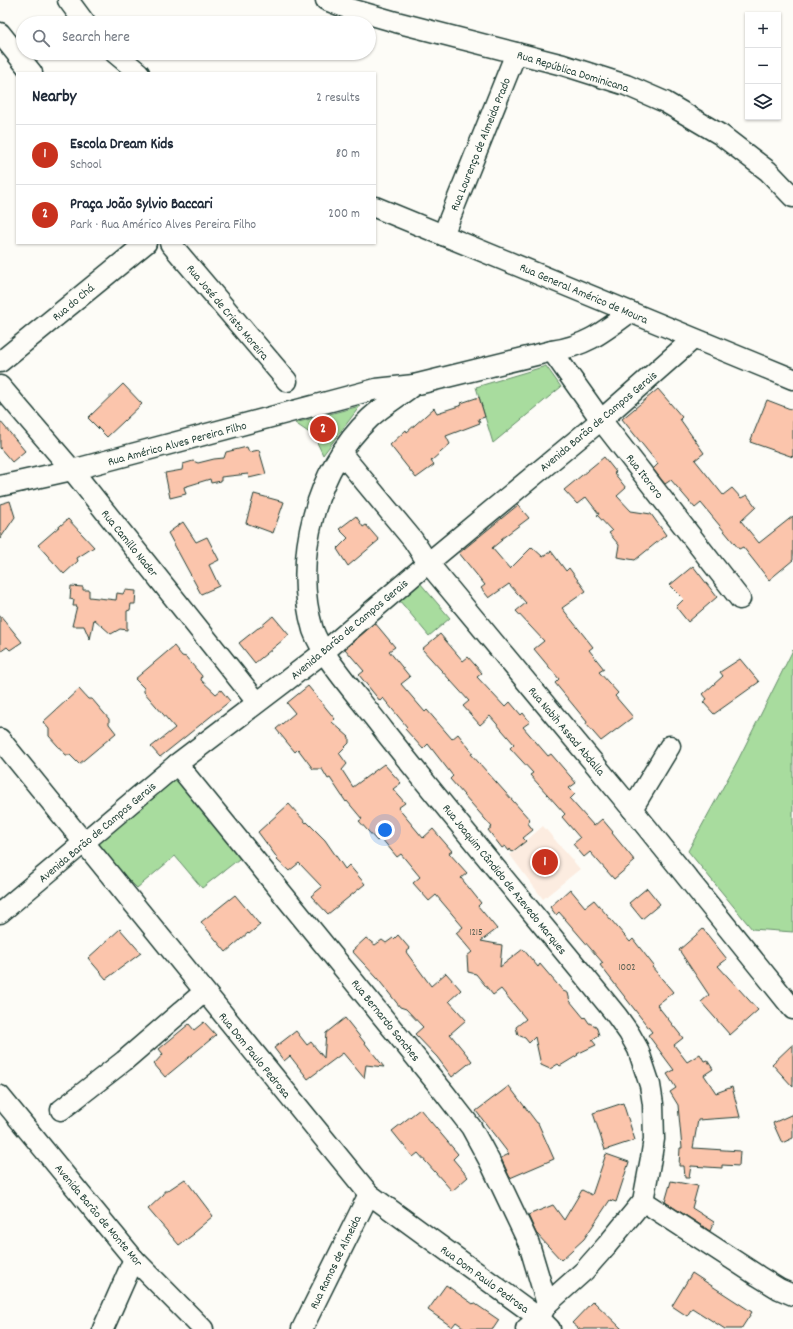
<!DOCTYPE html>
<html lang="en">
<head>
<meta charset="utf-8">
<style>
	:root { --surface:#fff; --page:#f6f6f7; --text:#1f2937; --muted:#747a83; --line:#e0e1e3; --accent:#c8321e }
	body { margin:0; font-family:Dekko,sans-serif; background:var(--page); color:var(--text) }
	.controls { position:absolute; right:12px; top:12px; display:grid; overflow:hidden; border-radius:0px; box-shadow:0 1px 3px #0004 }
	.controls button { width:36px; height:36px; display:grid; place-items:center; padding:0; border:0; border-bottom:1px solid var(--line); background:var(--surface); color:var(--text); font:20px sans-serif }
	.you { position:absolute; left:385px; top:830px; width:14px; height:14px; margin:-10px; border:3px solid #fff; border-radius:50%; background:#1a73e8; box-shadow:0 0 0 6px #1a73e833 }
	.badge { display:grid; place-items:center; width:26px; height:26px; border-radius:50%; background:var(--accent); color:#fff; font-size:13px; font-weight:700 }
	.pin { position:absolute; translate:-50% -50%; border:2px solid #fff; box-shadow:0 1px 4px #0006 }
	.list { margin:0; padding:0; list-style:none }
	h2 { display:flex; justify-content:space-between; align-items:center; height:52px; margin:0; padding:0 16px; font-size:17px }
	h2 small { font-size:13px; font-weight:400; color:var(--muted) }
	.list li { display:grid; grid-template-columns:26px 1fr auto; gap:12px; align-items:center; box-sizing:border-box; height:60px; padding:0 16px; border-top:1px solid var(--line) }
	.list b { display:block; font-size:15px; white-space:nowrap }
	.list p { margin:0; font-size:13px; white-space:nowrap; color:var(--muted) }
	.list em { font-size:13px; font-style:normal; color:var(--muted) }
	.icon { flex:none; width:22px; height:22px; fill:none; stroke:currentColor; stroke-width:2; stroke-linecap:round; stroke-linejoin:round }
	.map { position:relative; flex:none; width:793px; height:1329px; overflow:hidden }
	.search { position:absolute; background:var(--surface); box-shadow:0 1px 3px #0004; left:16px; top:16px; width:360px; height:44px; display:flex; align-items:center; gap:10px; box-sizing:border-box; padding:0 14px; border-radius:22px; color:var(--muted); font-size:15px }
	.panel { position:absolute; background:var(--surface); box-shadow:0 1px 3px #0004; left:16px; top:72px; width:360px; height:172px; border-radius:0px }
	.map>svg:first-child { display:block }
</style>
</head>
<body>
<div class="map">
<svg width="793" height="1329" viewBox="0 0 793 1329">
	<rect width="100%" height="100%" fill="#fdfcf7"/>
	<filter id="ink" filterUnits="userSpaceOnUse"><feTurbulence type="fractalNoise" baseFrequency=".025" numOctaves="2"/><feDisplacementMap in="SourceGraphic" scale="8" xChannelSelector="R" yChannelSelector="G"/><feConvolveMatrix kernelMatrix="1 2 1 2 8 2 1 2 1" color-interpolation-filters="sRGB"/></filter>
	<g filter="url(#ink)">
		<path fill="#fcece0" d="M543,826l37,43 -37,30 -33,-44z"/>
		<g fill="#a8dc9e" stroke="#648c69">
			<path d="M546,366l15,21 -68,56 -17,-56z"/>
			<path d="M360,406l-37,49 -9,-19 -19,-13z"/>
			<path d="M420,583l30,35 -21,18 -30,-36z"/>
			<path d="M793,650v282l-41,-3 -64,-78 50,-91z"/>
			<path d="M177,764l71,88 -46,36 -27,-32 -38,32 -49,-49z"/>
		</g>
		<g fill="#fbc5ac" stroke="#1f3d34">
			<path d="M123,384l19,20 -35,33 -19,-19z"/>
			<path d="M658,389l24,28 -2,2 24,34 -9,7 28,35 9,-7 9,10 6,-3 9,12 -15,14 18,22 34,-27v44l-24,20 -26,-33 -4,2 -38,-46 -6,5 -24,-28 -6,4 -12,-15 5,-5 -36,-45z"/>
			<path d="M479,397l6,20 -7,2 2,4 -34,13 4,8 -19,17 3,4 -18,13 -26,-33 16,-15 1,2 27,-24 3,5 25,-8 -1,-2z"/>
			<path d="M767,400l26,10v47l-43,-15z"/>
			<path d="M0,421l25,30 -13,11 -12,-14z"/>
			<path d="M247,447l2,5 10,-2 7,24 -17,4 -1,-4 -27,3v4l-10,2 -1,-4 -26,8 2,7 -16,4 -5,-25 17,-3 1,-6 10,-3 5,2 16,-4 10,-1 2,-6z"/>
			<path d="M604,457l12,15 -2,1 12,15 -9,8 14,15 20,3 15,21 -31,25 -18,-3 2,-12 -10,-12 3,-2 -15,-16 2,-1 -13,-17 -9,7 -13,-14z"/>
			<path d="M254,494l30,8 -11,31 -27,-10z"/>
			<path d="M10,501l5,16 -15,22v-35z"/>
			<path d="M518,505l11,13 -28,21 1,1 -10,8 18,21 22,-22 11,10 8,-6 15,20 3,-3 17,23 -24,17 31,39 -4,3 15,19 -5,3 19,21 -3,3 18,21 -32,24 -15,-17 1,-2 -32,-39 4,-4 -25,-30 10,-8 -28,-30 10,-8 -17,-19 -20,14 -8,-10 4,-3 -26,-32z"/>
			<path d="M356,516l7,11 3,-2 13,15 -31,26 -11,-17 11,-11 -9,-9z"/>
			<path d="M68,519l26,28 -17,11 1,3 -14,13 -26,-29z"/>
			<path d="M183,522l13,20 11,-5 12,23 -10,5 10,21 -18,8 -33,-61z"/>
			<path d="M693,566l24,31 -29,25 -12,-15 8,-8 -14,-14z"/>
			<path d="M71,586l12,1v3h6v7l27,3 1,-7 6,1 2,-4 11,1 -1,13h-4l-1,6 -3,1v19l-7,-1 -9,5 -17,-15 -4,21 -6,-14h-12l5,-20h-4l1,-6 -4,-1z"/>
			<path d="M0,615l22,27 -12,8 -3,-3 -7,5z"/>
			<path d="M273,616l16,19 -34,28 -16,-20 19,-15h1z"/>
			<path d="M375,623l20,24 -6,4 21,26 -9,7 24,28 2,-2 25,29 6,-5 15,19 -2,1 59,66 -3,2 6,8 -10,8 3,3 -14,11 -2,-3 -1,2 -4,-5 -3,2 -14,-18 4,-3 -42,-48 3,-3 -25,-32 -5,5 -18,-20 2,-2 -24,-29 -3,3 -21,-26 5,-4 -19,-22z"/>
			<path d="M440,634l23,27 5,-4 14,16 -5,4 28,30 5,-5 11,13 2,-2 7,9 -7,5 25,29 3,-2 25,29 -7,5 6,6 -5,5 24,27 8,-7 11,13 -1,1 23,28 -21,18 -24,-27 -6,5 -11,-13 7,-6 -18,-21 3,-3 -35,-39 3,-2 -23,-25 4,-4 -24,-28 -10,9 -17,-19 6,-5 -47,-52z"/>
			<path d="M174,646l8,10 4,1 16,19 -1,4 15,14 5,-4 9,11 -70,56 -9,-10 24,-19 -31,-36v-4l-9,-9z"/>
			<path d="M740,659l19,23 -45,32 -11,-12 4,-3 -4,-5 20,-18 -3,-4z"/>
			<path d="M308,686l27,33 -3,3 17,15v6l-10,10 8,11 -5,6 11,17 31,-23 17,19 -8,6 12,14 -7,5 25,30 10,-9 19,22 -3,2 18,20 -6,5 20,25 -3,3 19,23 -16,12 21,4 -2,22 23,-18 15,18 2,-3 23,27 5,2 2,8 14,17 1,-1 4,6 7,3 3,9 -7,5 4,5 -19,9 1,1 -18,11 -2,-2 -8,5 -9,-4 -6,-28 -6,6 -4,-5 -7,-3 -2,-8 10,-8 -25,-30 -8,6 -17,-21 -8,-2 -1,-16 5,-4 -16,-19 7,-6 -27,-32 -7,6 -16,-18 7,-6 -19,-23 -4,3 -16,-19 -4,3 -18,-20 3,-2 -15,-18 -1,1 -16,-24 -2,1 -6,-10h-9l-15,-20 -3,3 -19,-23 19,-16 -8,-10z"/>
			<path d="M79,689l9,10h4l17,20v5l7,9 -37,31 -9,-9h-4l-17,-19v-7l-6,-7z"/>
			<path d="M289,804l17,19 1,-1 18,18 20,29 4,-4 16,19 -37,30 -17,-18 11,-9 -23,-24 -10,8 -12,-11 1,-1 -20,-27z"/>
			<path d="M647,888l13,16 -18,15 -13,-16z"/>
			<path d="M570,889l15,18 9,-7 36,42 3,-3 21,27 -2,1 21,25 -16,13 26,33 -9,7 13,17 13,-8 4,7 3,-1 6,9 -9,6 12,18 16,-6 8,30 -42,3 -5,28 47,3 -1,15 -17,-1v3l-31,-2 -2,12h-4l-1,-12h-5l1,-18h2l-4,-43 -8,-13 6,-4 -9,-14 7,-4 -26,-35 4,-3 -52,-67 3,-2 -44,-51 -3,3 -6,-8z"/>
			<path d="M235,895l25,30 -11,9 -1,-1 -22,19 -25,-30z"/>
			<path d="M120,929l21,24 -35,26 -18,-21z"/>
			<path d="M703,929l24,30 -9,7 40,44 -28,25 -29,-33 8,-7 -30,-45z"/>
			<path d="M398,935l12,14 -4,3 25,34 15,-13 15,17 -12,11 17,19 -16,14 22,27 -20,16 -15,-20 -22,-23 8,-7 -17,-18 -6,-2 -23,-29 -25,-27 14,-13 9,7 7,-5 4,3 7,-5 1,1z"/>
			<path d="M345,1018l39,49 -18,-2 -2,13 -21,-25 -35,26 -18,-23 -6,5 -10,-13 22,-17 11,14 4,-3 13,16 2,-25z"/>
			<path d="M204,1022l12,13 -51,42 -11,-13 9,-10 -4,-5 30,-25 5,6z"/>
			<path d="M793,1044v43l-21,-23z"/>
			<path d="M509,1086l28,37h1l16,36 -44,19 -9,-20 8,-4 -33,-43z"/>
			<path d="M623,1103l12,37 -30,10 -12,-37z"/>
			<path d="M420,1109l38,45 -5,5 15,18 -16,14 -34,-38 -5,4 -21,-26z"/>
			<path d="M793,1114v24l-11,5 -9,-20z"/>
			<path d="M606,1154l23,8 -13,40 -6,-2 -26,39 -23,21 -25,-27 -8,-18 25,-10 11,15 18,-30 10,5z"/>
			<path d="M185,1179l28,37 -20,17 1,1 -15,11 -31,-36 16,-15v-3h3z"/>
			<path d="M671,1181l27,5 -6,22 22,14 -4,9 -45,-29z"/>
			<path d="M692,1273l60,39 -11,17h-16l-33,-21 -5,8 -15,-10z"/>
			<path d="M446,1285l27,19 1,-1 25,17 -6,9h-27l-10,-7 -4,5 -24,-17z"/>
			<path d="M593,1301l29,28h-43l-7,-6z"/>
		</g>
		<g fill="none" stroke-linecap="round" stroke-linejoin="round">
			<g stroke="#1f3d34" stroke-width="23">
				<g id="minor">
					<path d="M68,0l17,23"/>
					<path d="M326,0l18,7 52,15 167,43 63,20 39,17 56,33 47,36 25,26"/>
					<path d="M0,33l32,40"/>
					<path d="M115,53l24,20"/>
					<path d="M375,207l418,172"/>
					<path d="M443,235l73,-182"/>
					<path d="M170,243l117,138"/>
					<path d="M552,351l49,69 139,179"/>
					<path d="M0,362l146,-119"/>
					<path d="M414,385c-14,11 -31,21 -44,33 -54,50 -78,141 -57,212 4,11 11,22 17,31 17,24 37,47 55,71 76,96 155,189 232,284l12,17 9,16 12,36 3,19 1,35 -3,19 -8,43 -36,44 -23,26 -37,33 -8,14 -13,11"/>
					<path d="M0,386l72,84 185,232"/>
					<path d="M341,453l72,87 15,23 204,246 161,200"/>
					<path d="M0,486l72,-16 304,-81 38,-4 138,-34c34,-5 51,-19 78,-39"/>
					<path d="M0,739l369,455 170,124 11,11"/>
					<path d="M177,764l266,327 28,36 19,35 39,82 18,60"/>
					<path d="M632,809l38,-63"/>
					<path d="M0,913l177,-149 147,-112 104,-89 173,-143 92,-81"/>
					<path d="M0,1096l134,163 69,70"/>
					<path d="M61,1110l63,-49 80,-69"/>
					<path d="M643,1201l115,75 21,13 14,6"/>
					<path d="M103,1329l31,-70"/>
					<path d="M302,1329l67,-135"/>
				</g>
			</g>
			<use href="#minor" stroke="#fdfcf7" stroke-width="20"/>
		</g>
	</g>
	<g text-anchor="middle" stroke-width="3" stroke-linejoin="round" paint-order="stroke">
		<g font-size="10" fill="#565f52">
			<text x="476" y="935">1215</text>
			<text x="627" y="970">1002</text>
		</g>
		<g font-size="12" fill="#1f3d34" stroke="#fdfcf7">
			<text transform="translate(573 71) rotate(17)" y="4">Rua República Dominicana</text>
			<text transform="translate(480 144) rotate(-68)" y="4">Rua Lourenço de Almeida Prado</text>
			<text transform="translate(584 293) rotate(23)" y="4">Rua General Américo de Moura</text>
			<text transform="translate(73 302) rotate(-40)" y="4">Rua do Chá</text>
			<text transform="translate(228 312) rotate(50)" y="4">Rua José de Cristo Moreira</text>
			<text transform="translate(598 421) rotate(-40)" y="4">Avenida Barão de Campos Gerais</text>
			<text transform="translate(177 443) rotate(-15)" y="4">Rua Américo Alves Pereira Filho</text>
			<text transform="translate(645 476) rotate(52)" y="4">Rua Itororo</text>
			<text transform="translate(130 543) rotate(51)" y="4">Rua Camillo Nader</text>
			<text transform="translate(349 629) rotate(-40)" y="4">Avenida Barão de Campos Gerais</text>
			<text transform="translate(567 731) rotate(50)" y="4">Rua Nabih Assad Abdalla</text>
			<text transform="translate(97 832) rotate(-40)" y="4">Avenida Barão de Campos Gerais</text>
			<text transform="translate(505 879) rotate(51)" y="4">Rua Joaquim Cândido de Azevedo Marques</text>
			<text transform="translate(386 1020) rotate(51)" y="4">Rua Bernardo Sanches</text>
			<text transform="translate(255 1055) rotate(51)" y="4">Rua Dom Paulo Pedrosa</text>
			<text transform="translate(99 1215) rotate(50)" y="4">Avenida Barão de Monte Mor</text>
			<text transform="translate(335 1262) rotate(-64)" y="4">Rua Ramos de Almeida</text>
			<text transform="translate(485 1279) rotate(36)" y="4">Rua Dom Paulo Pedrosa</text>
		</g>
	</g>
</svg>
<div class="controls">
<button>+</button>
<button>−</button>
<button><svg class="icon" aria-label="layers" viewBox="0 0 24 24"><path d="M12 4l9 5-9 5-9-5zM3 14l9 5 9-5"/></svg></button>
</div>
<div class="you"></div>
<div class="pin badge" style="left:545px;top:862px">1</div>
<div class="pin badge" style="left:323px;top:429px">2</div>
<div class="search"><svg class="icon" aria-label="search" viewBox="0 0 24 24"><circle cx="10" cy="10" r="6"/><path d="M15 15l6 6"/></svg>Search here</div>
<section class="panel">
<h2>Nearby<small>2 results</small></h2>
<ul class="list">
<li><span class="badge">1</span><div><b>Escola Dream Kids</b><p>School</p></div><em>80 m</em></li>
<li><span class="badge">2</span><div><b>Praça João Sylvio Baccari</b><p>Park · Rua Américo Alves Pereira Filho</p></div><em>200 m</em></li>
</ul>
</section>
</div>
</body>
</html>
